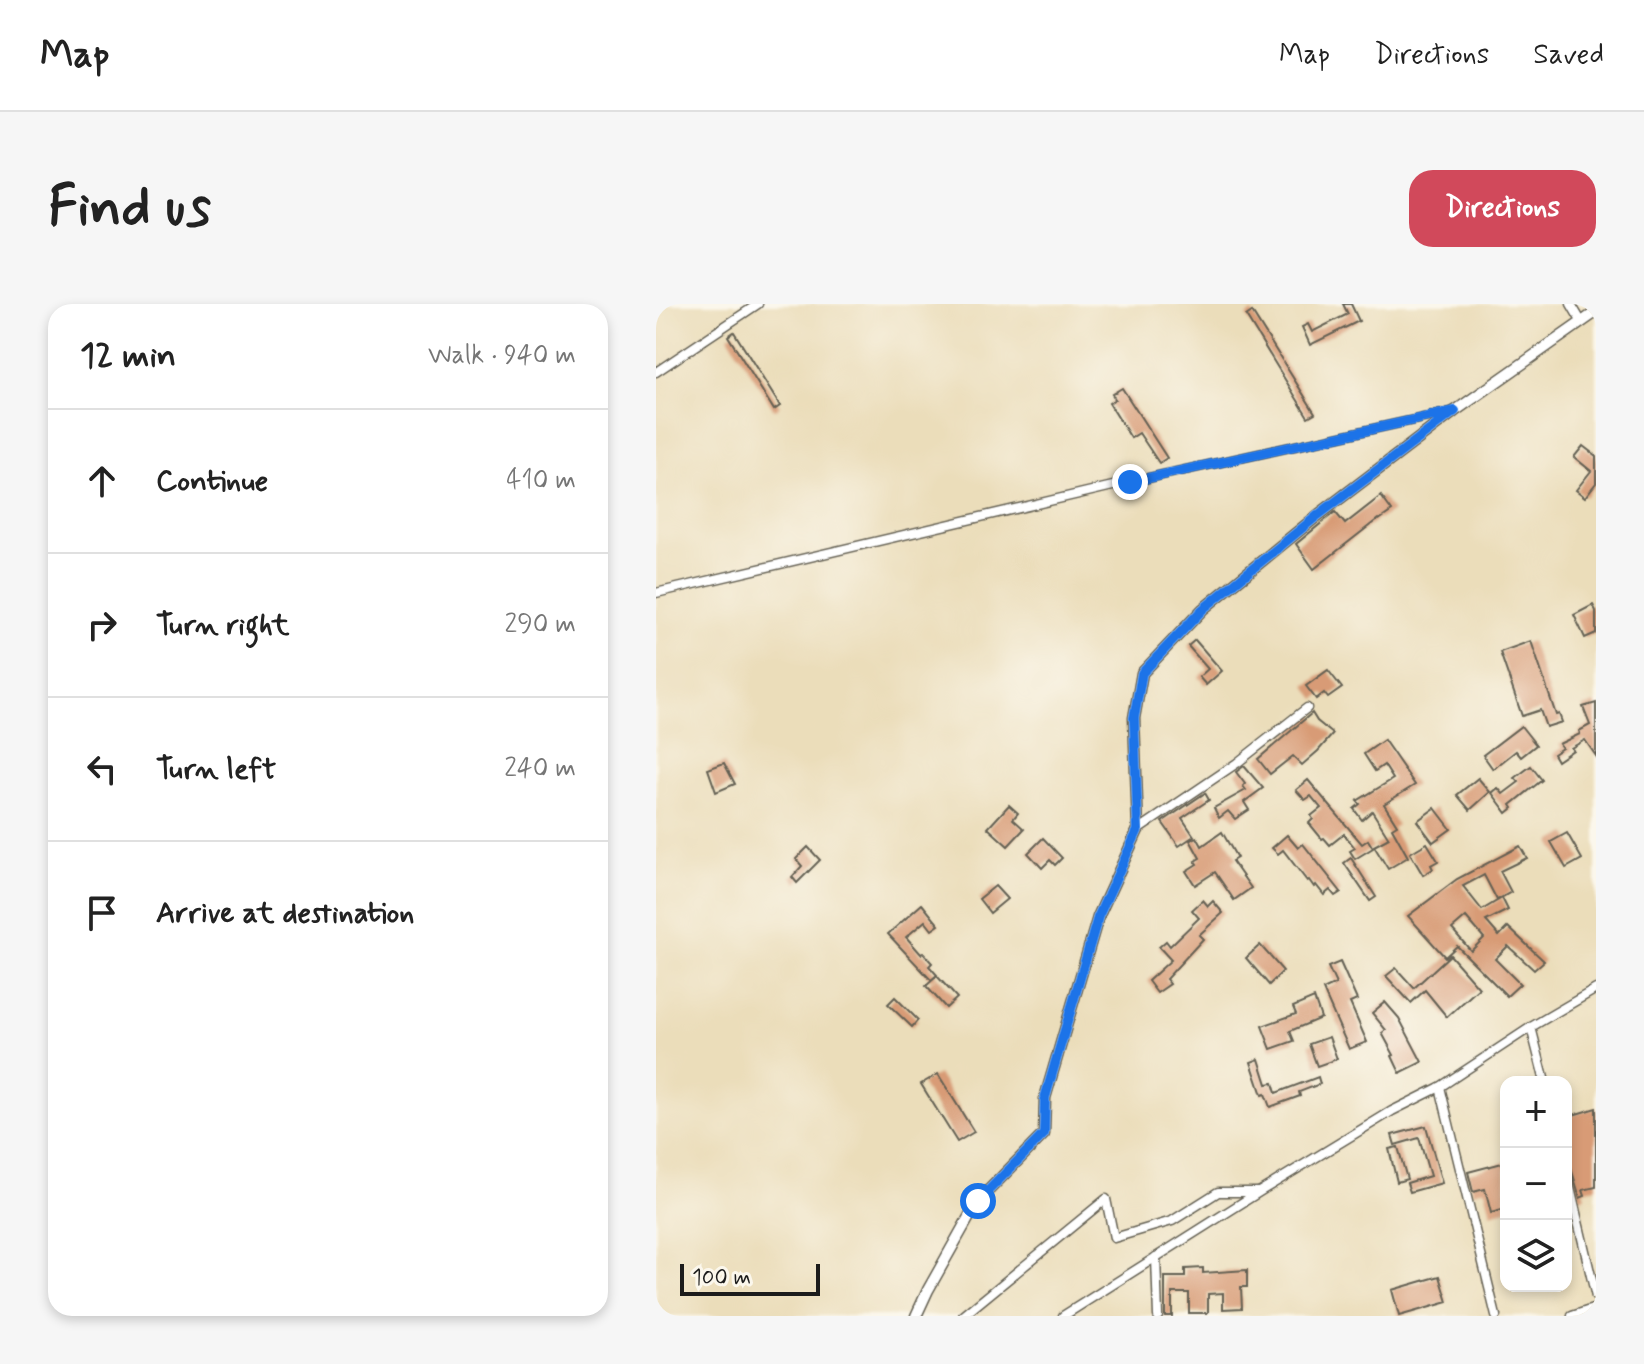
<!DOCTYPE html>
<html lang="en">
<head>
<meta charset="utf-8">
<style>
	:root { --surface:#fff; --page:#f6f6f6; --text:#222; --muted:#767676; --line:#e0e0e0; --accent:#d1495b }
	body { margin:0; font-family:Mynerve,sans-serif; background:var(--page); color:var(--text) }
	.controls { position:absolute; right:24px; bottom:24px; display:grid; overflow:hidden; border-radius:16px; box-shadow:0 4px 12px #0003 }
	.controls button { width:72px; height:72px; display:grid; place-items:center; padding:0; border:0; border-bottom:2px solid var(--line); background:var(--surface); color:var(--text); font:40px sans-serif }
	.scale { position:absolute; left:24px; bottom:20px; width:140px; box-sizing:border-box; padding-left:8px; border:4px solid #1c1c1c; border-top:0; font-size:22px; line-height:28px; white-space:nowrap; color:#1c1c1c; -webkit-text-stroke:6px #fbf7ec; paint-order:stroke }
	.stop { position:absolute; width:24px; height:24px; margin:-18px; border:6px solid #1a73e8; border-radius:50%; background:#fff }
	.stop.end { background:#1a73e8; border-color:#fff; box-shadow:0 2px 8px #0008 }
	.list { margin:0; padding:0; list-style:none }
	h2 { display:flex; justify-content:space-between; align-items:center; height:104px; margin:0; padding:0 32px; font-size:34px }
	h2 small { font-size:26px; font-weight:400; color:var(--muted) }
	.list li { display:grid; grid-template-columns:52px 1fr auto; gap:24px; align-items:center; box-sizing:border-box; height:144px; padding:0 32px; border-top:2px solid var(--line) }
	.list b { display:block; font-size:30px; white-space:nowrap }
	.list em { font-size:26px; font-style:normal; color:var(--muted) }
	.icon { flex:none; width:44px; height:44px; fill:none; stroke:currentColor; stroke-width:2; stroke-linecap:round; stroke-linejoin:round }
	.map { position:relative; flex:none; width:940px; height:1012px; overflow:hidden; border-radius:24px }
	header { display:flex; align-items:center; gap:48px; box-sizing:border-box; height:112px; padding:0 40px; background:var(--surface); border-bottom:2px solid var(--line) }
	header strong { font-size:38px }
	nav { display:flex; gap:44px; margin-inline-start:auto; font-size:28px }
	.intro { display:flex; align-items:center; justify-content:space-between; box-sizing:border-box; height:192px; padding:0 48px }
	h1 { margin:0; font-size:56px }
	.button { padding:20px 36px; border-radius:24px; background:var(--accent); color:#fff; font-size:28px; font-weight:700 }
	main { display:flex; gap:48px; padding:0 48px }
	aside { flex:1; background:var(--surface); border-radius:24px; box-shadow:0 4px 12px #0003 }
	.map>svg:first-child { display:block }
</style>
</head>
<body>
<header>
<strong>Map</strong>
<nav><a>Map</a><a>Directions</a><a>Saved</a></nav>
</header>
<div class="intro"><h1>Find us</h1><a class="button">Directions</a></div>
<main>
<aside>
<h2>12 min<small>Walk · 940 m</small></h2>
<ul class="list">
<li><svg class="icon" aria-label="ahead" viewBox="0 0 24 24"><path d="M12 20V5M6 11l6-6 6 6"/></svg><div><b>Continue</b></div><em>410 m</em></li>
<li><svg class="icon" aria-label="right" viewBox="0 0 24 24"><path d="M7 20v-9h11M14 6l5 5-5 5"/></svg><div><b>Turn right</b></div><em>290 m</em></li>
<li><svg class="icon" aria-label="left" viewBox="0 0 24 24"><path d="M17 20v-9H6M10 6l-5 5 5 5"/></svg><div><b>Turn left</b></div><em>240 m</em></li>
<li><svg class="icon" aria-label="arrive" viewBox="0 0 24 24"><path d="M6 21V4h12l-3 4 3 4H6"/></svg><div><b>Arrive at destination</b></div></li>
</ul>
</aside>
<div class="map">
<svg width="940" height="1012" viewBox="0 0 940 1012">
	<rect width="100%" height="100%" fill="#fbf7ec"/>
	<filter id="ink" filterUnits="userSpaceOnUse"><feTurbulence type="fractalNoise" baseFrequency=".0125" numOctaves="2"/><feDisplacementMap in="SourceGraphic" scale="16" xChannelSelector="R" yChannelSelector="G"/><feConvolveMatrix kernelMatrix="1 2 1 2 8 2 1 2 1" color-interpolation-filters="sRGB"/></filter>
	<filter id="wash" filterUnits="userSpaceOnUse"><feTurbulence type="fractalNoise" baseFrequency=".006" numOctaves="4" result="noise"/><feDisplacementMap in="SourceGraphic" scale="32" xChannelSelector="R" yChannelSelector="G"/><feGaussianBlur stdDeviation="1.8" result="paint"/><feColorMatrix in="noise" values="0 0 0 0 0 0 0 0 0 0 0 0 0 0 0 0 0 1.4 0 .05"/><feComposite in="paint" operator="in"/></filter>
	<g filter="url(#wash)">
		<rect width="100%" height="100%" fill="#ebddba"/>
		<g id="blocks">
			<g fill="#d89b76" fill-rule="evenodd">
				<path d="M687,0h8l8,17 -49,24 -8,-18 6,-3 4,8 36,-18z"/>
				<path d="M596,8l63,101 -7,4 -62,-101z"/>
				<path d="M78,28l46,74 -6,4 -46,-74z"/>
				<path d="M466,84l45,70 -8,5 -20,-30 -8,5 -22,-35 6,-4 -3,-5z"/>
				<path d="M927,142l13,10v27l-11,14 -9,-7 15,-19 -17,-14z"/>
				<path d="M725,192l11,15 -13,9 -1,-1 -64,50 -18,-25 39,-32 10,12z"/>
				<path d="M937,301l3,6v22l-11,5 -11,-23z"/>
				<path d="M539,336l27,31 -16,14 -7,-8 9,-8 -20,-23z"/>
				<path d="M875,337l25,74 3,-1 3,8 -16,5 -6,-17 -18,6 -22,-64z"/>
				<path d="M672,366l14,18 -14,10 -4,-5 -8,6 -10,-13z"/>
				<path d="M940,399v53l-11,-16 -14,8 2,2 -16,11 -4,-7 9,-6 -3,-4 21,-10 -1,-3 11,-6 -7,-18z"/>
				<path d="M656,409l5,8 16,13 -15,17 -16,14 -9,-9 -23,18 -12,-15z"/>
				<path d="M865,422l15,19 -15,12 -5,-6 -23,18 -10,-14z"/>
				<path d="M728,436l31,45 -31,19 13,21 -5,3 16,29 -20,12 -14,-23 15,-8 -17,-27 -10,9 -8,-11 6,-5 -3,-3 36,-22 -9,-14 -9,6 -11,-17z"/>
				<path d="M68,459l11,21 -19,8 -8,-23z"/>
				<path d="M588,462l19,22 -19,14 5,8 -14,9 -7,-8 -9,7 -5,-10 32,-18 -3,-4 2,-2 -9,-12z"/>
				<path d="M875,462l11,14 -31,25 2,3 -6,5 -15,-20 6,-5 5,6 16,-12 -4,-4z"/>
				<path d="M822,474l12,14 -20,18 -13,-15z"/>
				<path d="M652,476l54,64 6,-4 5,8 -18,11 -5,-8 5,-3 -11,-14 -14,11 -6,-7 -2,1 -13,-16 4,-4 -2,-3 10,-8 -10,-12 -6,4 -9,-10z"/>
				<path d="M549,489l4,7 -27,18 12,18 -15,10 -17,-24z"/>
				<path d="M353,501l9,8 -5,6 11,10 -16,17 -20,-18z"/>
				<path d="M779,504l16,21 -18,13 -16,-21z"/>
				<path d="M566,528l15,26 -5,3 19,27 -17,12 -19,-28 -20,13 -9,-14 11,-7 -2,-3 5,-3 -10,-18 7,-3 5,9z"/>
				<path d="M911,529l15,26 -16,9 -15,-26z"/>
				<path d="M631,531l11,13 5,-4 38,48 -6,4 -5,-6 -6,5 -8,-10 -2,2 -5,-7 -2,1 -24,-31 -5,4 -6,-6z"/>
				<path d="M387,534l19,20 -7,7 -5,-5 -8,8 -14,-15z"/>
				<path d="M771,539l11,18 -7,4 2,4 -10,6 -13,-22z"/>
				<path d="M864,542l7,12 -27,13 11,21 -14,8 -13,-25 -21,11 19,24 20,-12 6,12 -22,11 13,15 9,-9 36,34 -10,9 -26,-24 -13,13 25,25 -13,12 -50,-50 -12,11 -37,-41 49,-37zM810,613l18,21 -13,13 -19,-22z"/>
				<path d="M152,543l12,13 -23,23 -5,-6 10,-11 -6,-7z"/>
				<path d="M695,554l25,39 -6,4 -26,-38z"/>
				<path d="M339,582l12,13 -17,14 -11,-14z"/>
				<path d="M547,596l5,6 5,-5 10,12 -24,22 4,4 -37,40 4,5 -13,9 -9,-12 23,-21 -12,-13 7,-6 4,5 29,-28 -7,-8z"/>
				<path d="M266,600l17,21 -7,5 -7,-9 -19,16 15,17 2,-1 9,10 -3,3 8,9 -6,5 -43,-46z"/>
				<path d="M604,641l23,26 -14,14 -23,-27z"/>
				<path d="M794,651l29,33 -32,29 -22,-27 -14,13 -25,-27 10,-8 18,20z"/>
				<path d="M684,658l17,38 -7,3 17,39 -18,7 -26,-59 13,-6 -8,-17z"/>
				<path d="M281,672l20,22 -11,10 -20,-22z"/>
				<path d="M239,693l23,23 -6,7 -24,-23z"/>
				<path d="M658,694l7,20 -31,13 4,10 -23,8 -9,-23 34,-12 -3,-7z"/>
				<path d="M729,698l14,16 23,44 -22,11 -8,-17 2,-1 -12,-22 4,-3 -14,-17z"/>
				<path d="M673,733l8,22 -20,7 -8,-22z"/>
				<path d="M603,755l8,25 6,-1 3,10 42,-16 2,7 -21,8 1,4 -30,11 -5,-13 -3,1 -11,-33z"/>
				<path d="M282,770l36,58 -17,10 -36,-58z"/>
				<path d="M940,804v79l-13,3 2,6 -5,2 -14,-47v-34z"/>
				<path d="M770,822l16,57 -32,9 -3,-9 23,-7 -11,-38 -24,7 -3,-10z"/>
				<path d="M742,843l9,32 -10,3 -8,-33z"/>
				<path d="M850,858v47l-15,4 -6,-24 -12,3 -5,-20z"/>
				<path d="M547,964v5l44,-3v17h-6l1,21 -19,1v-16l-15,1v19h-19v-20h-17v23h-7v-39h20v-8z"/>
				<path d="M784,972l8,26 -49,14 -7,-26z"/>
			</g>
		</g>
	</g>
	<g filter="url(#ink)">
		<use href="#blocks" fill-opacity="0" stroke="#646053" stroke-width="2"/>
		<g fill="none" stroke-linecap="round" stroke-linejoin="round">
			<g stroke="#646053" stroke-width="11">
				<g id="minor">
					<path d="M915,0l10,17"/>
					<path d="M0,68l102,-68"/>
					<path d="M0,289l474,-111 325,-71"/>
					<path d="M482,526l99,-67 70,-55"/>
					<path d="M875,723l14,55"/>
					<path d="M784,783l56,229"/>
					<path d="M910,867l30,126"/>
					<path d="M500,953l2,59"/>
					<path d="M307,1012l143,-117 8,39 58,-17 46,-29h39"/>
					<path d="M407,1012l196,-124 133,-81 48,-24 91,-60 65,-38"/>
					<path d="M916,1012l24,-8"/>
				</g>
			</g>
			<g stroke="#646053" stroke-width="13">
				<path id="tertiary" d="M260,1012l12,-26 50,-89 66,-67 1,-36 53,-181 40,-87 -4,-112 8,-45 61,-64 114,-93 138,-105 141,-99"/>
			</g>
			<use href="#minor" stroke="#fff" stroke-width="8"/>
			<use href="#tertiary" stroke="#fff" stroke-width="10"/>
		</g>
	</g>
	<g fill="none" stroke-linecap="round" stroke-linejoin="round" filter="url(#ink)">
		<path stroke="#1a73e8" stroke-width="10" d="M322,897l66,-67 1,-36 53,-181 40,-87 -4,-112 8,-45 61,-64 114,-93 138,-105 -325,71"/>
	</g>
</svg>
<div class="controls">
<button>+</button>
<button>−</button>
<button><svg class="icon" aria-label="layers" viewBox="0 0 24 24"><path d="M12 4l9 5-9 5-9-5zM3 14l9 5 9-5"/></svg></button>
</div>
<div class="scale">100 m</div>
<div class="stop" style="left:322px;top:897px"></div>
<div class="stop end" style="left:474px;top:178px"></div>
</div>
</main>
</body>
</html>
